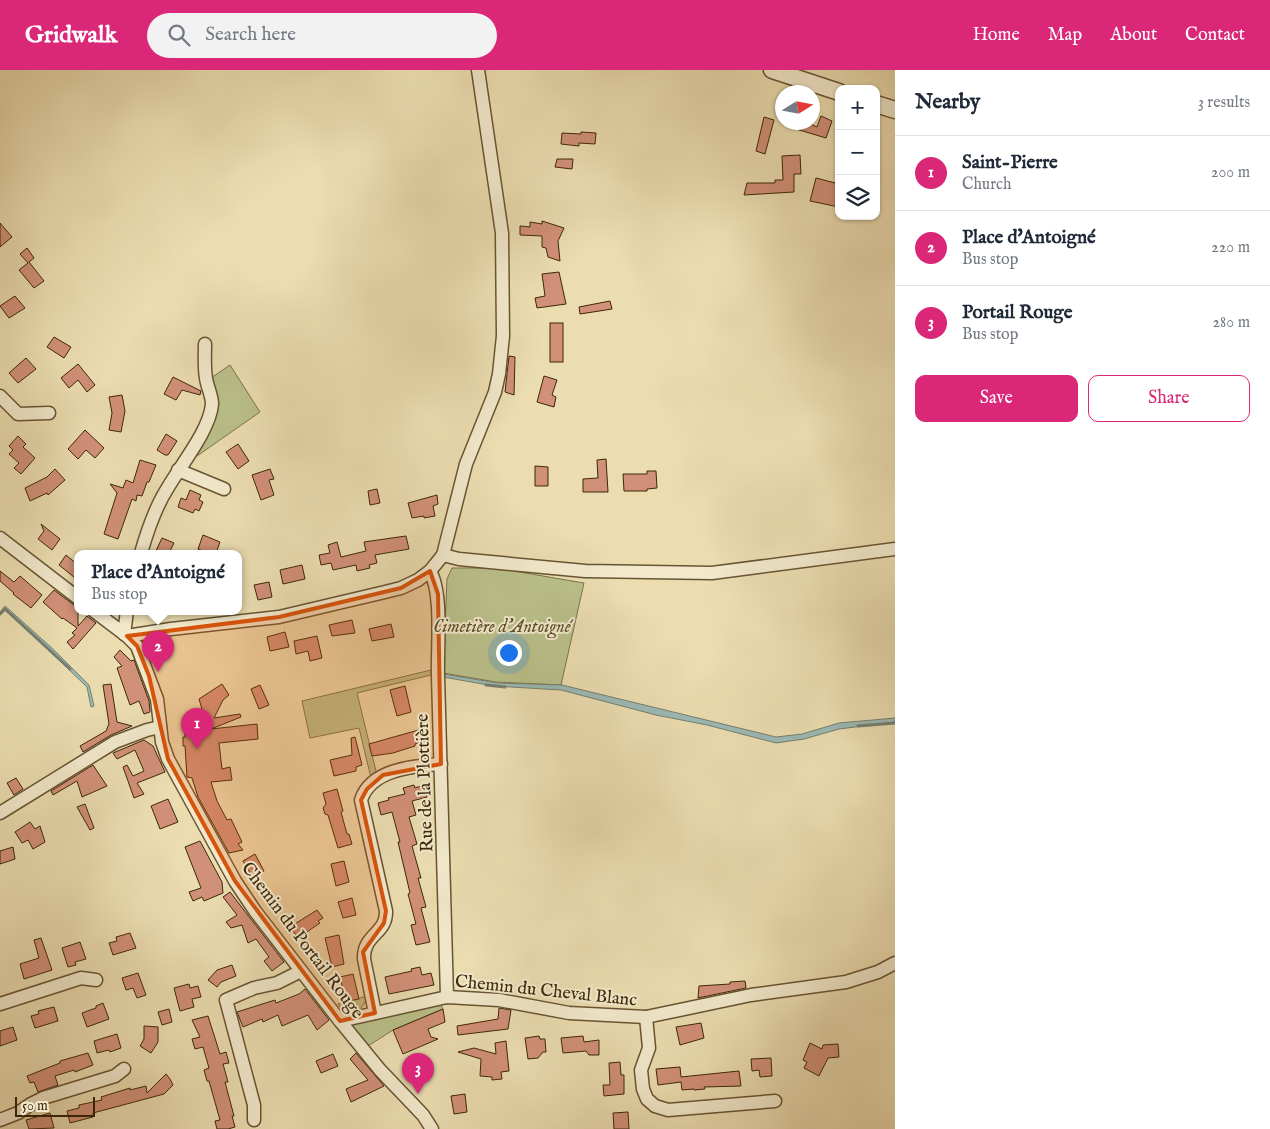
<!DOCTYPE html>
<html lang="en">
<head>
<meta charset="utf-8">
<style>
	:root { --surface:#fff; --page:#f2f2f3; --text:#1f2937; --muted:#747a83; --line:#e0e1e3; --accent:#db2777 }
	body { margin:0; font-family:"IM FELL English",serif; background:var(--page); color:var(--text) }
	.controls { position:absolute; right:15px; top:15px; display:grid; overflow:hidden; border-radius:10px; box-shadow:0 1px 4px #0004 }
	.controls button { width:45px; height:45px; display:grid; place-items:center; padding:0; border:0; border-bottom:1px solid var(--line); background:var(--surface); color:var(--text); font:25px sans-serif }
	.compass { position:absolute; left:775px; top:15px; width:45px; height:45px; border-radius:50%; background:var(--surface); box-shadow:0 1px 4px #0004; rotate:79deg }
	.scale { position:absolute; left:15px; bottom:12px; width:80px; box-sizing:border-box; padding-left:5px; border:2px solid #3d2708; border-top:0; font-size:14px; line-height:18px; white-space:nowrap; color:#3d2708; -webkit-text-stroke:4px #f2e9cc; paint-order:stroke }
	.you { position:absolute; left:508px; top:582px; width:18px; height:18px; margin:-12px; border:4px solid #fff; border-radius:50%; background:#1a73e8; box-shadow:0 0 0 8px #1a73e833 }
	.badge { display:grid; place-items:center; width:32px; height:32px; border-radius:50%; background:var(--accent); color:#fff; font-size:16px; font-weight:700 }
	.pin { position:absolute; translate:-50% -41px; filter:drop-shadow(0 1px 2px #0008) }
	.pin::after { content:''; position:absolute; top:26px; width:18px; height:15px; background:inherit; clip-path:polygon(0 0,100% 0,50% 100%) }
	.popup { position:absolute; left:74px; top:480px; width:168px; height:65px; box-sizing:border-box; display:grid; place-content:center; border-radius:10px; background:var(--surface); filter:drop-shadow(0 1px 4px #0005); font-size:16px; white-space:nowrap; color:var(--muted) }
	.popup b { font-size:19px; color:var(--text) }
	.popup::after { content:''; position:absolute; left:50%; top:100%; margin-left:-10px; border:10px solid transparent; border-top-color:var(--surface) }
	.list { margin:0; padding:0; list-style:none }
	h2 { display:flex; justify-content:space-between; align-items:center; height:65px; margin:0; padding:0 20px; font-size:21px }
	h2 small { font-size:16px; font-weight:400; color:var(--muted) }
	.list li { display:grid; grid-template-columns:32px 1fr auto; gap:15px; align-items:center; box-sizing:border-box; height:75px; padding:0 20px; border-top:1px solid var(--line) }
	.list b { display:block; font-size:19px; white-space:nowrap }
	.list p { margin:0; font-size:16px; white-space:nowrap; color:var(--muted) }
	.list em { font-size:16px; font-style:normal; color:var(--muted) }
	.actions { display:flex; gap:10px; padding:15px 20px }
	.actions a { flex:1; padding:11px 0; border:1px solid var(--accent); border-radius:10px; text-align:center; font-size:18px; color:var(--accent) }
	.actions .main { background:var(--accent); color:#fff }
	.icon { flex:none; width:28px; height:28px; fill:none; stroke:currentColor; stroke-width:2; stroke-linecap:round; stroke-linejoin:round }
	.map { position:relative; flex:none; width:895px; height:1059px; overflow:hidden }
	header { display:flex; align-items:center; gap:30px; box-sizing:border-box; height:70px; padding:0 25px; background:var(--accent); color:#fff }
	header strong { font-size:24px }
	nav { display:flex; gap:28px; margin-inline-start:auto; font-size:18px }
	.search { width:350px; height:45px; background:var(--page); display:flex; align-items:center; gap:12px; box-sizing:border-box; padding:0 18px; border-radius:28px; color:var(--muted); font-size:19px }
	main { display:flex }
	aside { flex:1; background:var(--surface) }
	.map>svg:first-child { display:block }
</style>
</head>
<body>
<header>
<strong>Gridwalk</strong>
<div class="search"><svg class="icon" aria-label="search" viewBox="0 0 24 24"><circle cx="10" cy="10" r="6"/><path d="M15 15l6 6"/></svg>Search here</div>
<nav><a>Home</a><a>Map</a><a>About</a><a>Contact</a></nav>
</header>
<main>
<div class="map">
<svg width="895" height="1059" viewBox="0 0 895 1059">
	<rect width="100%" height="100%" fill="#ebddb0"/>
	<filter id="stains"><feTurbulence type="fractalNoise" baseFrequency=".004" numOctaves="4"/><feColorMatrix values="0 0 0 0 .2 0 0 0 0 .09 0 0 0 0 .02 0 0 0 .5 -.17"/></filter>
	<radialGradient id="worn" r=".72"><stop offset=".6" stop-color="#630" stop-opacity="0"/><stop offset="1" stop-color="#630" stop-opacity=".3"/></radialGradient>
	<g fill="#bac08a" stroke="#7c7449">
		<path d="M230,295l30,47 -63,44 -2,-2c9,-13 21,-28 22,-44 0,-10 -4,-22 -6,-32z"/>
		<path d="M452,498h44l88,15 -23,102 -65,-3 -53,-9 4,-94z"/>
		<path d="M431,600v5l-74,18 19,78 -5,7 -12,-50 -49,10 -8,-37z"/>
		<path d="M367,926c-2,13 -11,16 -22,19l-7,-11z"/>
		<path d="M440,934l3,5 -50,21 -25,16 -15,-19v-3z"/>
	</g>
	<g fill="#9bbab5" stroke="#757f70">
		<path d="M5,536l48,43 36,36 5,21 -3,1 -4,-20 -81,-78 -6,6v-3z"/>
		<path d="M443,604l55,9 64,2 214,52 26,-3 37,-11 56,-5v4l-56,7 -35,10 -28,4 -69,-18 -51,-10 -95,-25 -67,-4 -51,-9z"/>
	</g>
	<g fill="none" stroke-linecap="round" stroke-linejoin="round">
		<g stroke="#757f70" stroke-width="3">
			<path d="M0,544l5,-5 65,60"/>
			<path d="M486,615l19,2"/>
			<path d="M858,656l37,-3"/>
		</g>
	</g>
	<g fill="#d19078" stroke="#3d2708">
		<path d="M821,46l11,5 -6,17 -30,-9 2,-7h8l11,5z"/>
		<path d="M764,47l10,3 -9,34 -9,-3z"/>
		<path d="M581,62l15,1 -1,11 -16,-1v3l-18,-2 1,-11 19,1z"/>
		<path d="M800,85l1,19h-7v18l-50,3 3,-12h28v-3h8l-1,-24z"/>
		<path d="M557,89h16l-1,10 -17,-2z"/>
		<path d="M816,108l23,6v23l-29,-6z"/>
		<path d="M542,151l22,7 -6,13 2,20 -12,-4 -2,-9 -4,-1v-11l-22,-1v-9l10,1v-5l12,2z"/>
		<path d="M0,153l12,14 -12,10z"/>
		<path d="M27,178l7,10 -5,4 15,19 -10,7 -15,-18 9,-7 -8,-9z"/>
		<path d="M559,202l7,32 -29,4 -2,-10 10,-2 -3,-22z"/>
		<path d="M15,226l10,12 -16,10 -9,-12z"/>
		<path d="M610,231l2,8 -32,5 -1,-7z"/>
		<rect x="550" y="253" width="13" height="39"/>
		<path d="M54,267l17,10 -7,11 -17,-11z"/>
		<path d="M509,286l6,1 -1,38 -9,-3z"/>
		<path d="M26,288l10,11 -18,14 -9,-10z"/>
		<path d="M78,294l17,21 -8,7 -9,-12 -9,8 -8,-10z"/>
		<path d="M544,306l13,4 -5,15 4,2 -2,10 -17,-5z"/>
		<path d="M173,307l28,14 -1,4 -18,-5 -6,10 -12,-6z"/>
		<path d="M122,325l3,16 -4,21 -12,-2 3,-17 -3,-16z"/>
		<path d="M85,360l19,18 -9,10 -9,-8 -8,9 -10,-10z"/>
		<path d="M166,364l11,7 -9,14h-3l-8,-5z"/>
		<path d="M18,366l8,8 -3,3 12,11 -14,16 -7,-6 5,-5 -10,-9 4,-4 -4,-4z"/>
		<path d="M238,374l11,17 -11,8 -12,-17z"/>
		<path d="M606,389l2,33h-25v-13l15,-1 -1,-18z"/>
		<path d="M140,390l16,5 -7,17h-2l-5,14 -5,-1 -1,6 -4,-2 -14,40 -14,-5 13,-41 -7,-9 13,4 3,-8 7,3z"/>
		<path d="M535,396l13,1v19h-13z"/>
		<path d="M55,399l10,11 -17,15 -1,-2 -17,8 -5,-13 22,-11z"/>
		<path d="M270,399l4,10 -5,1 5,15 -13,5 -9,-25z"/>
		<path d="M647,401h9l1,17 -10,1v2h-23l-1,-17h24z"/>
		<path d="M377,419l3,14 -10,2 -2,-14z"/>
		<path d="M190,420l11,5 -2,5 4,2 -4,9 -4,-2 -2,4 -15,-6 3,-9 5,2z"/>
		<path d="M437,425l1,9 -5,2 2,10 -11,2v-2l-12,2 -4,-15z"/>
		<path d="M41,454l19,15 -8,11 -14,-11 6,-8z"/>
		<path d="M203,465l17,7 -4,11h-8l-10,-4z"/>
		<path d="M406,466l3,13 -34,6 2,8 -8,2 1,3 -13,3 -1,-6 -23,5 -2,-7 -10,2 -2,-10 11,-2 -2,-8 9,-3 4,15 25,-6 -2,-9z"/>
		<path d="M162,468l12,5 -5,10h-14z"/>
		<path d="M66,485l12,10v7l-4,5 -15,-12z"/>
		<path d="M302,495l3,14 -22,5 -3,-14z"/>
		<path d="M0,501l14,11 6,-6 22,19 -11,13 -18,-14 1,-1 -14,-12z"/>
		<path d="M269,512l3,15 -14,3 -4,-15z"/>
		<path d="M54,520l24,18v18l9,-10 9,7 -23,26 -6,-7 8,-7 -3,-2 5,-5 -14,-10 -1,1 -19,-17z"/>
		<path d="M352,550l3,13 -23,3 -3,-11z"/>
		<path d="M391,554l3,13 -22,4 -3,-12z"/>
		<path d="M285,562l4,15 -19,4 -3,-14z"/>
		<path d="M317,566l5,22 -12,3 -2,-10 -12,3 -2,-13z"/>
		<path d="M120,580l11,11 3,-1 15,41 1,11 -6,2 -5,-13 -9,4 -13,-37 5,-2 -8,-9z"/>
		<path d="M111,614l6,38 15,4 -21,9 -28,17 -3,-6 26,-15 3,-7 -6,-39z"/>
		<path d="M222,614l7,11 -6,5 -9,18 26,-4 1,3 -30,12 46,-5 1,15 -39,4 3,26 8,-2 2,13 -21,2 6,19 10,19 4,-1 11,23 -4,2 5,6 -14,3 -31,-56 -6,-19 -5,-1 -2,-31h-2v-9h2l-1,-19 20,-2 -5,-17z"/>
		<path d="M260,615l9,20 -10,4 -8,-20z"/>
		<path d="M405,616l6,26 -14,4 -7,-26z"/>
		<path d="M422,659l3,12 -10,3v2l-22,7 -21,3 -3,-12z"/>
		<path d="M355,667l7,28 -6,2v4l-22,5 -4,-16 22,-5 -1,-17z"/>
		<path d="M144,670l9,6 12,26 -28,11 7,11 -10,4 -11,-31 4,-2 6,11 11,-5 -9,-21 -18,9 -4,-6z"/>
		<path d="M93,695l14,21 -25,11 -5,-16 -24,14 -2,-4z"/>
		<path d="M16,708l7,11 -9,6 -7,-12z"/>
		<path d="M414,715l1,3 9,-3 3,12 -15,4 4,14 -7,2 8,27 -5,2 9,32h-3l8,29 -5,1 9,34 -14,3 -5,-20 5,-1 -8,-30 2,-1 -12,-51h2l-8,-30 -11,3 -3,-12 11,-3 -1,-2 17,-4 -2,-6z"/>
		<path d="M337,719l6,22 -2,1 6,22h2l3,10 -14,4 -10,-33 -3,-1 -2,-6 3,-4 -3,-11z"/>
		<path d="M168,729l10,23 -18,7 -9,-23z"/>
		<path d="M85,734l9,24 -4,2 -13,-23z"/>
		<path d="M30,752l5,7 5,-3 5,16 -12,7 -5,-9 -6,3 -7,-11z"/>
		<path d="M200,771l22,41 1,11 -19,8 -2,-4 -9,4 -4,-9 12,-4 -16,-41z"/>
		<path d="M13,777l2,12 -15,5v-13z"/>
		<path d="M255,784l9,17 -12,6 -9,-16z"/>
		<path d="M344,791l5,21 -13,4 -5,-22z"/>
		<path d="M230,822l54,70 -12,9 -8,-10 5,-4 -13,-18 -8,4 -6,-18 -11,3 -5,-6 11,-7 -14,-18z"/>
		<path d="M352,828l4,17 -13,3 -5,-16z"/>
		<path d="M317,840l6,8 -5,3 2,2 -22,15 -8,-11z"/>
		<path d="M130,863l6,15 -23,7 -4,-12 8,-2 -1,-4z"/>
		<path d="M339,865l5,29 -12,3 -7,-29z"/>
		<path d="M41,868l11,32 -28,9 -4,-15 19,-6 -5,-18z"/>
		<path d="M80,872l6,17 -11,3 1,3 -8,2 -6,-19z"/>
		<path d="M232,895l4,11 -15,6 -4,5 -9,-7 9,-10z"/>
		<path d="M420,897l2,8 9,-2 3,12 -45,9 -4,-17 27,-6 -1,-2z"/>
		<path d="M138,903l8,22 -9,3 -4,-10 -7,2 -4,-12z"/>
		<path d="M353,904l6,25 -10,2 -5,-7 -4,-17z"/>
		<path d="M745,911l1,7 -48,10 1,-12 31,-2v-2z"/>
		<path d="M189,914l1,4 8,-2 3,11 -9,2 2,8 -14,4 -6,-23z"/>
		<path d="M305,919l24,31 -12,10 -9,-15 -26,11 -4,-11 -15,7 -1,-3 -19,8 -6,-15 38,-12 1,3 23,-9z"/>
		<path d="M103,933l6,16 -22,8 -5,-14 14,-5v-2z"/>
		<path d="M54,937l4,14 -23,7 -4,-12 8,-2 -1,-3z"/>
		<path d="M499,938l12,2 -3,19 -50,6 -1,-9 41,-7z"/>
		<path d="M169,939l3,13 -10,3 -4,-13z"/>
		<path d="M443,939l2,13 -17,7 3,8 7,2 -35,15 -10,-24z"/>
		<path d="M208,946l12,38 6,-2 3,11 -6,1 5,18h-3l9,34h-2l3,11 -7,2h-11l-2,-8 5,-1 -11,-39h-2l-3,-11 5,-2 -6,-21 -8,2 -3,-10 8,-2 -8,-17z"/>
		<path d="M701,953l3,15 -24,7 -4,-18z"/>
		<path d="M144,956l14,1v15l-7,11 -11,-7 4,-7z"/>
		<path d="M13,957l4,13 -17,6v-15z"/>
		<path d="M117,964l4,14 -11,4 -1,-2 -12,3 -3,-12z"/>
		<path d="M539,966l1,3h5l1,13h-3l-5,6 -10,1 -3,-21z"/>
		<path d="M583,966l1,6 15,-2v15h-10l-3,-4 -23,2 -2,-15z"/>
		<path d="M506,971l3,30 -8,1 1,7 -10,1v-3l-12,-1 1,-17 -23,-7 16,-4 22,6 -1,-11z"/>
		<path d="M810,973l12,6 1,-4 15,-1 1,13 -11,1 -9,18 -15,-8 3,-6 -4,-2z"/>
		<path d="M88,983l5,12 -18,7 -1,-2 -19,6 3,9 -20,7 -4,-10 -4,1 -3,-7 33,-13v-2z"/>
		<path d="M356,983l28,33 -33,16 -5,-13 22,-9 -18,-21z"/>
		<path d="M333,984l5,12 -17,7 -5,-12z"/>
		<path d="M771,988l1,18 -12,1 -1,-7 -7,1 -1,-12z"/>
		<path d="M620,992l1,13h3v19l-20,2 -1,-11h7l-1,-22z"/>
		<path d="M680,997l1,10 58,-6 2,15 -37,1 1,2 -11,1v-1l-12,1 -1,-8 -23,3 -2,-16z"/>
		<path d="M166,1004l4,5 3,6 -9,9 -71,19v4l-23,6 -3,-12 12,-3v-3l23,-5 -1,-3 29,-9v2l16,-4 1,7z"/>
		<path d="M465,1024l2,18 -13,2 -3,-18z"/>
		<path d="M628,1042l1,17h-15l-1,-16z"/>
		<path d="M50,1043l4,15 -25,1 -3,-9z"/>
	</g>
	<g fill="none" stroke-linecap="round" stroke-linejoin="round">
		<g stroke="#685432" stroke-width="15">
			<g id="minor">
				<path d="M0,326l18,18 31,-1"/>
				<path d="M178,400l46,19"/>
				<path d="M0,468l78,60"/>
				<path d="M141,483c6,-21 14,-45 26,-64 13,-23 43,-59 45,-85 0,-9 -5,-17 -6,-26 -2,-11 -1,-23 -1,-34"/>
				<path d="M443,485l16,4 126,12 127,2 183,-24"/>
				<path d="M430,501c13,23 7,77 8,105 3,107 6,214 9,321"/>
				<path d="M94,541l33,25 10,10 20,53 5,43 6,17 67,122 20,30 85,110 40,49 43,45 9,14"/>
				<path d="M124,564l3,-23"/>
				<path d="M127,566l44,-7 108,-12 106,-25 16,-4 17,-8 12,-9 13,-16 23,-91 29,-72 4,-18 4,-38 -1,-103 -24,-163"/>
				<path d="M0,743l115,-71 32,-12 13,-3"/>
				<path d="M0,934l81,-26 15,2"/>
				<path d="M375,943l-11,-54c-1,-25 23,-25 22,-48l-25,-111c10,-31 53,-34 80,-36"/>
				<path d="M646,947l3,31 -8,22 2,19 4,10 8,7 13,4 107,-9"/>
				<path d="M340,951l107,-24 52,3 70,13 77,4 105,-22 95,-13 32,-10 17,-9"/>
				<path d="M0,1050l18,-7 13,-9 12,-6 72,-22 9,-7"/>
				<path d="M254,1050v-15l-28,-105 28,-12 23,-5 24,-12"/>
			</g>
		</g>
		<g stroke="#685432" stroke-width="19">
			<g id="tertiary">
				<path d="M772,0l67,22"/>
				<path d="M876,34l19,6"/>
			</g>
		</g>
		<use href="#minor" stroke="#f2e9cc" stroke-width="12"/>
		<use href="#tertiary" stroke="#f2e9cc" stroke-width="16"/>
	</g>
	<path fill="#d7540c" fill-opacity="0.2" stroke="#d7540c" stroke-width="4" stroke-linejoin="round" d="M430,501l8,23 3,170 -58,11 -16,14 -6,11 25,111 -2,12 -21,29 12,61 -35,8 -105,-140 -67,-122 -19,-83 -12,-30 -10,-10 152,-19 122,-29z"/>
	<g text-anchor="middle" stroke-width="4" stroke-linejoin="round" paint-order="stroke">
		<g font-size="18" font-style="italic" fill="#5c4d28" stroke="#f2e9cc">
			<text x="502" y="562">Cimetière d'Antoigné</text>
		</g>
		<g font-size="18" fill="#3d2708" stroke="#f2e9cc">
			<text transform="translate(424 713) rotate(-92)" y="6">Rue de la Plottière</text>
			<text transform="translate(303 870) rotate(53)" y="6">Chemin du Portail Rouge</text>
			<text transform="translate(546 920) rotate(6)" y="6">Chemin du Cheval Blanc</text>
		</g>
	</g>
	<rect width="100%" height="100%" filter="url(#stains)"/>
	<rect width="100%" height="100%" fill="url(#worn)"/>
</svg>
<div class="controls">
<button>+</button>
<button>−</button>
<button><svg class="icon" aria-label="layers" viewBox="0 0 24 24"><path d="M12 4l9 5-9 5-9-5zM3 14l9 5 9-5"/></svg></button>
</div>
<svg class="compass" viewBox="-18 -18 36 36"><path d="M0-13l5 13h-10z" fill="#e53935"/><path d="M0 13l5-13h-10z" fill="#747a83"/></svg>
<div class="scale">50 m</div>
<div class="you"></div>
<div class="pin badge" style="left:197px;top:679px">1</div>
<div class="pin badge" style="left:158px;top:602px">2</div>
<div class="popup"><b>Place d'Antoigné</b>Bus stop</div>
<div class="pin badge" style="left:418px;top:1024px">3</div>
</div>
<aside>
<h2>Nearby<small>3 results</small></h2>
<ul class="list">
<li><span class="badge">1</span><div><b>Saint-Pierre</b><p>Church</p></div><em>200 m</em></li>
<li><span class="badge">2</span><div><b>Place d'Antoigné</b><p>Bus stop</p></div><em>220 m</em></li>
<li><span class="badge">3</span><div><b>Portail Rouge</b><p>Bus stop</p></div><em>280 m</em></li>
</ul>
<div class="actions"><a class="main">Save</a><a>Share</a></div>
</aside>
</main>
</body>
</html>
